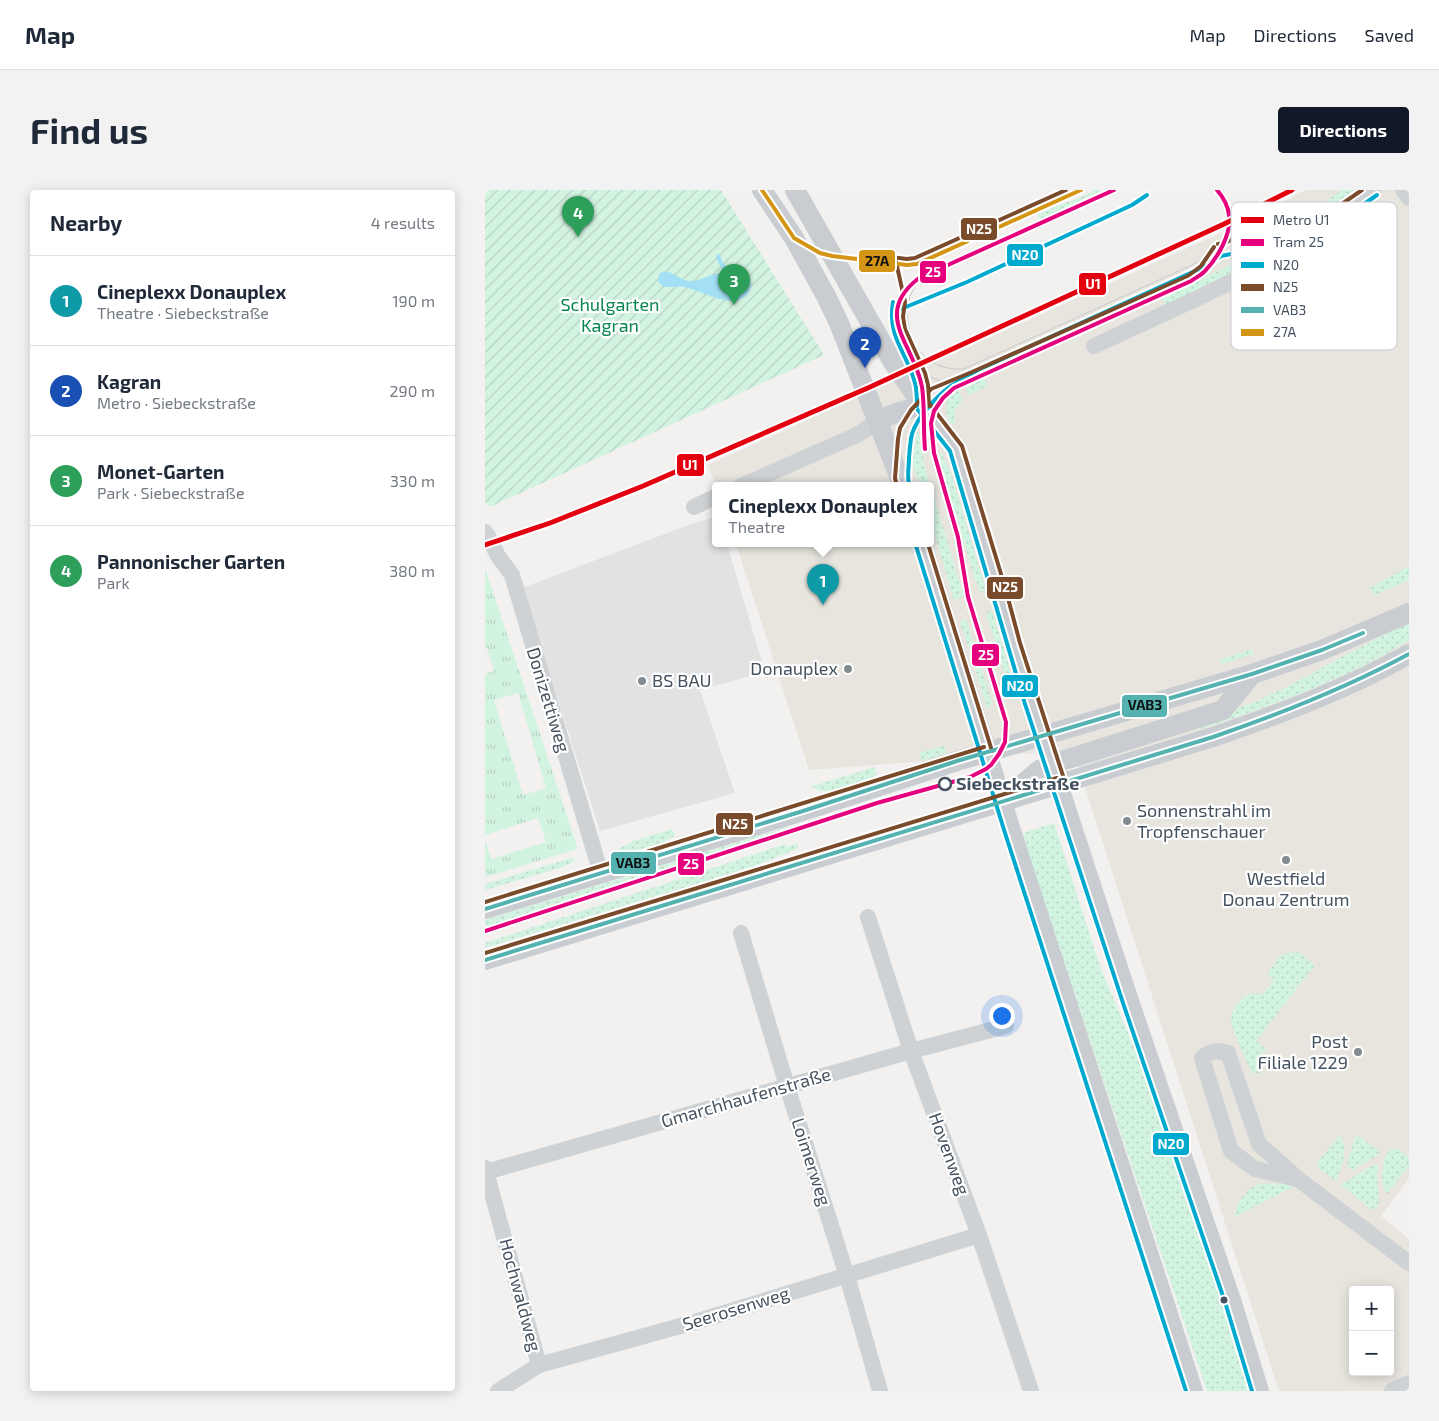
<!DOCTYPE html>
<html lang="en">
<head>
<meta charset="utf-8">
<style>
	:root { --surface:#fff; --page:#f2f2f3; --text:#1f2937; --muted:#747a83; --line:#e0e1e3; --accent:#111827 }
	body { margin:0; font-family:"Exo 2",sans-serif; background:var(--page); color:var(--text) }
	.controls { position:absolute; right:15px; bottom:15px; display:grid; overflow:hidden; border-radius:5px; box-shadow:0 2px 12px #0003 }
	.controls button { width:45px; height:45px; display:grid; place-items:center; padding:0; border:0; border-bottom:1px solid var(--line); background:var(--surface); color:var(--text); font:25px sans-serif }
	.you { position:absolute; left:516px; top:825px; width:18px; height:18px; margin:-12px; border:4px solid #fff; border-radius:50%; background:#1a73e8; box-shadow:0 0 0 8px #1a73e833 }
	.badge { display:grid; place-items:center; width:32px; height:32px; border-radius:50%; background:var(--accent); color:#fff; font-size:16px; font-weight:700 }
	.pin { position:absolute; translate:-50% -41px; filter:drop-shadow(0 1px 2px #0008) }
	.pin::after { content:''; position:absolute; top:26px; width:18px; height:15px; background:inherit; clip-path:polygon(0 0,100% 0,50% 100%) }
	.popup { position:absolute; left:227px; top:292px; width:222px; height:65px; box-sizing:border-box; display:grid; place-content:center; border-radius:5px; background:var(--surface); filter:drop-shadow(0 1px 4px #0005); font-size:16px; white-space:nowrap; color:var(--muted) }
	.popup b { font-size:19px; color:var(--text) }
	.popup::after { content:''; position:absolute; left:50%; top:100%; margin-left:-10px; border:10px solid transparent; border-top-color:var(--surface) }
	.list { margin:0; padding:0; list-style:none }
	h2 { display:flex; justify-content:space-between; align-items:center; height:65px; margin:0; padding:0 20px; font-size:21px }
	h2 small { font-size:16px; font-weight:400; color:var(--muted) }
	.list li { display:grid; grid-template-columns:32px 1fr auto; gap:15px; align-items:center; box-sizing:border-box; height:90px; padding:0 20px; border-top:1px solid var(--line) }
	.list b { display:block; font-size:19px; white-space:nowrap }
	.list p { margin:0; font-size:16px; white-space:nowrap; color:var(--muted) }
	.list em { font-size:16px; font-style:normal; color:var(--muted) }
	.map { position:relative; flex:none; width:924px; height:1201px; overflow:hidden; border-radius:5px }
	header { display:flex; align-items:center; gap:30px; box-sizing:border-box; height:70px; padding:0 25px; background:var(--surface); border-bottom:1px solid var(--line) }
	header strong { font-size:24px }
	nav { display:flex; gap:28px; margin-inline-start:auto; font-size:18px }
	.intro { display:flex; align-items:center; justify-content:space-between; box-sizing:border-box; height:120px; padding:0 30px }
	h1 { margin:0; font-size:35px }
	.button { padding:12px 22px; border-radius:5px; background:var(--accent); color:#fff; font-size:18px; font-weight:700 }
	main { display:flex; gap:30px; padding:0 30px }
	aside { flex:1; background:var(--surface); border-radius:5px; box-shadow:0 2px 12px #0003 }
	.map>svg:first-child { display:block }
</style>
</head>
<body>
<header>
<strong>Map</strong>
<nav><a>Map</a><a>Directions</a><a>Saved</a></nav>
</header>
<div class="intro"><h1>Find us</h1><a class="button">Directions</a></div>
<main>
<aside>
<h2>Nearby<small>4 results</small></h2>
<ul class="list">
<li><span class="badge" style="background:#0f9aa8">1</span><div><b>Cineplexx Donauplex</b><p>Theatre · Siebeckstraße</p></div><em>190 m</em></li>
<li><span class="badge" style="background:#1a4fb4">2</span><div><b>Kagran</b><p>Metro · Siebeckstraße</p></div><em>290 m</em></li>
<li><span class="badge" style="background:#2e9e5b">3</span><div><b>Monet-Garten</b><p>Park · Siebeckstraße</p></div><em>330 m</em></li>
<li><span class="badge" style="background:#2e9e5b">4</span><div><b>Pannonischer Garten</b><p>Park</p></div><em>380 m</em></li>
</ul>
</aside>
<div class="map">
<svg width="924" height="1201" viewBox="0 0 924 1201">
	<defs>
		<pattern id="grass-dots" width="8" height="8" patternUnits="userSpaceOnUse" patternTransform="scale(1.25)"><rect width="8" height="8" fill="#d3f3e1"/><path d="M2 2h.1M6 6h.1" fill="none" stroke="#b6d2c4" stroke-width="1.8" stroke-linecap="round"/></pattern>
		<pattern id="park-tufts" width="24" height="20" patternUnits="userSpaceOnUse" patternTransform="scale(1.25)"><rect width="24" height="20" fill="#d3f3e1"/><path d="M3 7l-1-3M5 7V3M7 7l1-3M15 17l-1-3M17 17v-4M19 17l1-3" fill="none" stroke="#b6d2c4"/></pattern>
		<pattern id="garden-furrows" width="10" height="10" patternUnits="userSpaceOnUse" patternTransform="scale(1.25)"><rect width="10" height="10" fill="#d3f3e1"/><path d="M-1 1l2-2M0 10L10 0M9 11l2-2" fill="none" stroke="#b6d2c4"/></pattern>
	</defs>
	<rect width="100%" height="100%" fill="#f2f1f0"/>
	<path fill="#e7e5de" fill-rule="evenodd" d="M821,0h100l3,4v984l-28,38 28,23v142l-22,10h-108l-206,-641 -264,20 -73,-226h195v-58h-215l-8,-21 515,-233zM868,1100h37v82h-37z"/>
	<path fill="#e3e2e3" d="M230,327v27h12l38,128 -65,18 35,103 -135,38 -78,-243 169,-64z"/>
	<g fill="url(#grass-dots)">
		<path d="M610,0h8l-63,30 -3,-6 44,-17z"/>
		<path d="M857,0h17l-47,34 -12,-3v-2z"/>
		<path d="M795,42l1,7 -5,9 -60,34 -50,24 -4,-8 63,-30z"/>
		<path d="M499,189l3,7 -18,9 -4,-7z"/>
		<path d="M473,200l5,9 -8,11v13l-5,1c-6,-13 -5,-26 8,-34z"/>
		<path d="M429,240h2l4,5 4,28 6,23h-10c-6,-18 -13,-37 -6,-56z"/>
		<path d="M456,263l1,1 9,19 35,117 -7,2 -38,-126 -2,-12z"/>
		<path d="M446,297l33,110 -10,3 -23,-78z"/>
		<path d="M924,376v14l-35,15 -4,-7z"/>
		<path d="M507,421l27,88 -6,2 -27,-88z"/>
		<path d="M481,429l26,84 -3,5h-2l-27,-87z"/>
		<path d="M924,431v19c-65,41 -139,65 -210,90l-2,-6 55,-21 27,-12z"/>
		<path d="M767,459l2,5 -32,10 -2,-4z"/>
		<path d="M459,556l2,7 -24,8 -3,-8z"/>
		<path d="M390,577l2,8c-12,5 -42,18 -54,16 -5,0 -8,-2 -11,-5z"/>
		<path d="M569,633l46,143 56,134 94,291h-43l-183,-548 -1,-10z"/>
		<path d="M305,636l1,2 -306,100v-8z"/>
		<path d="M187,639l3,7 -13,7 -45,14h-5l-1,-4 22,-12z"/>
		<path d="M312,653l2,5 -44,18 -270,82v-5l300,-99 1,3z"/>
		<path d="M86,668l3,1 2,2 -16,7 -75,22v-6z"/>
		<path d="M809,762l7,1 14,12 -59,76 10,8 -10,13 6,5v4l-3,2h-6l-2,-2c-5,-11 -22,-46 -20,-55 1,-6 6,-12 10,-17 6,-5 15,-7 22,-5l11,-15 -7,-5 14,-19z"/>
		<path d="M871,944l25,19 -28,17 -5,-2 -1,-4z"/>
		<path d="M854,945c11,11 2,34 -3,46l-19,-14 1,-5z"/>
		<path d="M906,959c8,-1 12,4 18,9v7l-22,29c-8,-9 -5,-38 4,-45z"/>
		<path d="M889,974l5,2 -2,7 2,31 -3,5h-5l-30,-24z"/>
		<path d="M796,989l14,7 -59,30 -1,-1c2,-12 11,-27 24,-31 6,-1 13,0 20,1z"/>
	</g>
	<path fill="url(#park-tufts)" fill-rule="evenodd" d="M0,378l93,281 -93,28v-38l6,20 55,-17 -8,-24 -53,17v-161l9,-3 -7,-23 -2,1zM33,503l28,95 -23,7 -29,-95z"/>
	<path fill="url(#garden-furrows)" d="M0,0h236l103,165 -334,152 -5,-5z"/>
	<path fill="#a3e0f5" d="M233,64l2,1c1,4 2,8 5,10 8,8 24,3 26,20 0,4 -2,7 -4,10 -16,15 -46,-5 -63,-8 -8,-2 -19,3 -25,-4 -1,-4 -1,-9 3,-11 7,-3 16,6 23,8 13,4 23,-6 35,-7l2,-4 -3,-5 -3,-7z"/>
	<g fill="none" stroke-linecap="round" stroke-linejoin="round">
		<g stroke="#ced2d5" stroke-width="16">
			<path d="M918,0l6,8"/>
			<path d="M609,156l106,-49 59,-29 94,-63 20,-15"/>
			<path d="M256,296l116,-51 21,-14"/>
			<path d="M209,317l21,-10"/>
			<path d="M0,342l3,4 10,20 14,19 89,299"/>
			<path d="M383,727l43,134 68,184 52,156"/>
			<path d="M256,743l46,153 60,190 33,115"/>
			<path d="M0,978l54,197"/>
			<path d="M1,982l425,-121 95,-25"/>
			<path d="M813,989l-43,-10 -24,-18 -29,-93c8,-8 16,-8 26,-5l31,91 39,35 111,84"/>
			<path d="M13,1201l41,-26 156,-43 284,-87"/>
			<path d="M907,1201l17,-8"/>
		</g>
		<g stroke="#c9ccd1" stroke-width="20">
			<path d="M277,0l32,48 32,58 13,27 64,163"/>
			<path d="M310,0l96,169 32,47 33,42 75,254 98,299 102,299 28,91"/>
			<path d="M393,231c15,-8 29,-12 45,-15"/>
			<path d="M437,354l89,287 182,560"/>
			<path d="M524,606l30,-26 13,-6 171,-54 29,-36"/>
			<path d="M0,719l318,-98 154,-50 295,-87 70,-24 87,-37"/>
			<path d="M0,770l728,-223c67,-23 134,-48 196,-83"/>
		</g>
		<g stroke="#c8cacc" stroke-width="1">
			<path d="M449,82c-5,3 -11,6 -16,11 -9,10 -12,25 -10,39 4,30 25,49 56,47l241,-110 12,-10 7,-10"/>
			<path d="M426,168c15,22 33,28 58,22"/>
		</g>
		<g stroke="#fff" stroke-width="8">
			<g id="bus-1">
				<path d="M830,48l62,-43"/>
				<path d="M408,112c-6,36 14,50 22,81 2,7 2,15 2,23"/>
				<path d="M416,119l66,-27 165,-77 15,-10"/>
				<path d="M433,220l32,41 75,253 98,299 102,299 27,89"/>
				<path d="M424,295c-2,-10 0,-18 0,-28 1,-8 1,-15 3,-23 5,-17 25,-38 39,-48 9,-6 18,-11 27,-16l230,-105 13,-9 10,-2 15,-7 28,-17 35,9"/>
				<path d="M431,356l89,287 181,558"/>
			</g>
		</g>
		<g stroke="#fff" stroke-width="8">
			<g id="bus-2">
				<path d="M822,38l55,-38"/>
				<path d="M733,54l9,-2 45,-25 41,10"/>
				<path d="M406,67l16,2 8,-1 151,-68"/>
				<path d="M411,72l9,40 -2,15 2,12 20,44 3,12 1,21"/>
				<path d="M443,212l34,44 43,141 15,56 45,139"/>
				<path d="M412,296l-2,-8 3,-39 2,-11 11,-18 20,-21 41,-17 216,-96 13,-10 13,-19"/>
				<path d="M443,354l64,207"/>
				<path d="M0,712l499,-155"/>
				<path d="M0,763l572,-175"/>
			</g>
		</g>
		<g stroke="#fff" stroke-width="8">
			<g id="bus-3">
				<path d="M0,719l318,-98 154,-50 295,-87 70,-24 41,-17"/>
				<path d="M0,770l728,-223c67,-23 133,-49 196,-83"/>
			</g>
		</g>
		<g stroke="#fff" stroke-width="8">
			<path id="bus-4" d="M277,0l32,48 26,15 12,3 75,9 10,-1 164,-74"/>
		</g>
		<use href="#bus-1" stroke="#00a9ce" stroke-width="4"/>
		<use href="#bus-2" stroke="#7a4b2a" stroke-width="4"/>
		<use href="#bus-3" stroke="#54b3b1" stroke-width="4"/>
		<use href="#bus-4" stroke="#d39513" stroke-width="4"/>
		<g stroke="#fff" stroke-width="8">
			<g id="tram-1">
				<path d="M440,259c-2,-21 0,-42 -3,-62 -7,-42 -51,-72 -3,-109l195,-88"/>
				<path d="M0,741l392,-128 93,-26 16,-8 5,-4 8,-11 6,-12 1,-20 -38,-125 -10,-60 -24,-84 -3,-30 3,-12 9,-13 11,-10 237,-107c4,-3 9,-5 13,-9 13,-13 28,-38 25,-57 -1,-9 -6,-18 -12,-25"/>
			</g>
		</g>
		<use href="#tram-1" stroke="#e5007d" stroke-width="4"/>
		<g stroke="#fff" stroke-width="9">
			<path id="metro-1" d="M0,355l65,-22 93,-37 227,-99 354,-163 68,-34"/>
		</g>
		<use href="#metro-1" stroke="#e3000f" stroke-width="5"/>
	</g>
	<g fill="#828a92" stroke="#fff" stroke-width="2">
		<circle cx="363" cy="479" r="5"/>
		<circle cx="157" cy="491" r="5"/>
		<circle cx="642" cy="631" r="5"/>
		<circle cx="801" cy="670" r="5"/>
		<circle cx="873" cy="862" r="5"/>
	</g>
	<circle fill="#fff" stroke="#455260" stroke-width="2.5" cx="460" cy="594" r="6"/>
	<circle fill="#455260" stroke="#fff" stroke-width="2" cx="739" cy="1110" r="4.5"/>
	<g text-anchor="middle" stroke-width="4.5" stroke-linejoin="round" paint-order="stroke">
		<g font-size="18" fill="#0b8650" stroke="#fff">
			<text x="125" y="121">Schulgarten<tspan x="125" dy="21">Kagran</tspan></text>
		</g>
		<g font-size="18" fill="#455260" stroke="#fff" text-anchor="end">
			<text x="353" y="485">Donauplex</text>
			<text x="167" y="497" text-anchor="start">BS BAU</text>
			<text x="652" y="627" text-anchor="start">Sonnenstrahl im<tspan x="652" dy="21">Tropfenschauer</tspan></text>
			<text x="801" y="695" text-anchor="middle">Westfield<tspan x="801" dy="21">Donau Zentrum</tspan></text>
			<text x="863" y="858">Post<tspan x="863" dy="21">Filiale 1229</tspan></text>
		</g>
		<g font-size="18" fill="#455260" stroke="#fff">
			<text transform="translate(63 510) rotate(73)" y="6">Donizettiweg</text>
			<text transform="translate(261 908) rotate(-16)" y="6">Gmarchhaufenstraße</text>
			<text transform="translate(464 964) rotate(70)" y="6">Hovenweg</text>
			<text transform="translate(326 972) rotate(72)" y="6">Loimerweg</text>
			<text transform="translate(35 1105) rotate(75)" y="6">Hochwaldweg</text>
			<text transform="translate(251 1119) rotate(-17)" y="6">Seerosenweg</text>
		</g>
		<g font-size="18" font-weight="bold" fill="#455260" stroke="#fff" text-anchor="start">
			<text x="471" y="600">Siebeckstraße</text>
		</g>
	</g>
	<rect x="746" y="12" width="166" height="148" rx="8" fill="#fff" stroke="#c7cbcf" stroke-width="1"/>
	<rect x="756" y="27" width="23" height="6" fill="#e3000f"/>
	<rect x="756" y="49" width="23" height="7" fill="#e5007d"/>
	<rect x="756" y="72" width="23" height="6" fill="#00a9ce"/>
	<rect x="756" y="94" width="23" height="7" fill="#7a4b2a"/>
	<rect x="756" y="117" width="23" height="6" fill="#54b3b1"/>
	<rect x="756" y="139" width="23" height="7" fill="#d39513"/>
	<g font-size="14" fill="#455260">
		<text x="788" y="35">Metro U1</text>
		<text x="788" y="57">Tram 25</text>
		<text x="788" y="80">N20</text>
		<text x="788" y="102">N25</text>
		<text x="788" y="125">VAB3</text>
		<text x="788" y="147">27A</text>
	</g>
	<g stroke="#fff" stroke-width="2">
		<rect x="475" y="27" width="38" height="24" rx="5" fill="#7a4b2a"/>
		<rect x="521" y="53" width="38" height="24" rx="5" fill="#00a9ce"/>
		<rect x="373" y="59" width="38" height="24" rx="5" fill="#d39513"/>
		<rect x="434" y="70" width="28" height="24" rx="5" fill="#e5007d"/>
		<rect x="593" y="82" width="29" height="24" rx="5" fill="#e3000f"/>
		<rect x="191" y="263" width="29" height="24" rx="5" fill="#e3000f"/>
		<rect x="501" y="386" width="38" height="24" rx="5" fill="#7a4b2a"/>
		<rect x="486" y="453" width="29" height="24" rx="5" fill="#e5007d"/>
		<rect x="516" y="484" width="38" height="24" rx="5" fill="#00a9ce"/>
		<rect x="636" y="504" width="47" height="24" rx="5" fill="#54b3b1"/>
		<rect x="230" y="622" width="39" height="24" rx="5" fill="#7a4b2a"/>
		<rect x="125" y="661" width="47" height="24" rx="5" fill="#54b3b1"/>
		<rect x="192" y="662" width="28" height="24" rx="5" fill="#e5007d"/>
		<rect x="667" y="942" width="38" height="24" rx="5" fill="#00a9ce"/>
	</g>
	<g font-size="14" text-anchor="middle" font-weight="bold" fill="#fff">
		<text x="494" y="44">N25</text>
		<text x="540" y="70">N20</text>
		<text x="448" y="87">25</text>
		<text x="608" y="99">U1</text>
		<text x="205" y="280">U1</text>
		<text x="520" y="402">N25</text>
		<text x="501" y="470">25</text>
		<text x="535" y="501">N20</text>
		<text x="250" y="639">N25</text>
		<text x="206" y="679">25</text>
		<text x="686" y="959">N20</text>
	</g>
	<g font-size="14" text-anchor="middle" font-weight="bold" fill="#111">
		<text x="392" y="76">27A</text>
		<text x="660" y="520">VAB3</text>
		<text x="148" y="678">VAB3</text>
	</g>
</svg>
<div class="controls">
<button>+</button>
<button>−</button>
</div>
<div class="you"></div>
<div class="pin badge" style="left:338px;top:415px;background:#0f9aa8">1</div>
<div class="popup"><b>Cineplexx Donauplex</b>Theatre</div>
<div class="pin badge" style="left:380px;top:178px;background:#1a4fb4">2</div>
<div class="pin badge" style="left:249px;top:115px;background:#2e9e5b">3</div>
<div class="pin badge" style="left:93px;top:47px;background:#2e9e5b">4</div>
</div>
</main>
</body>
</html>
